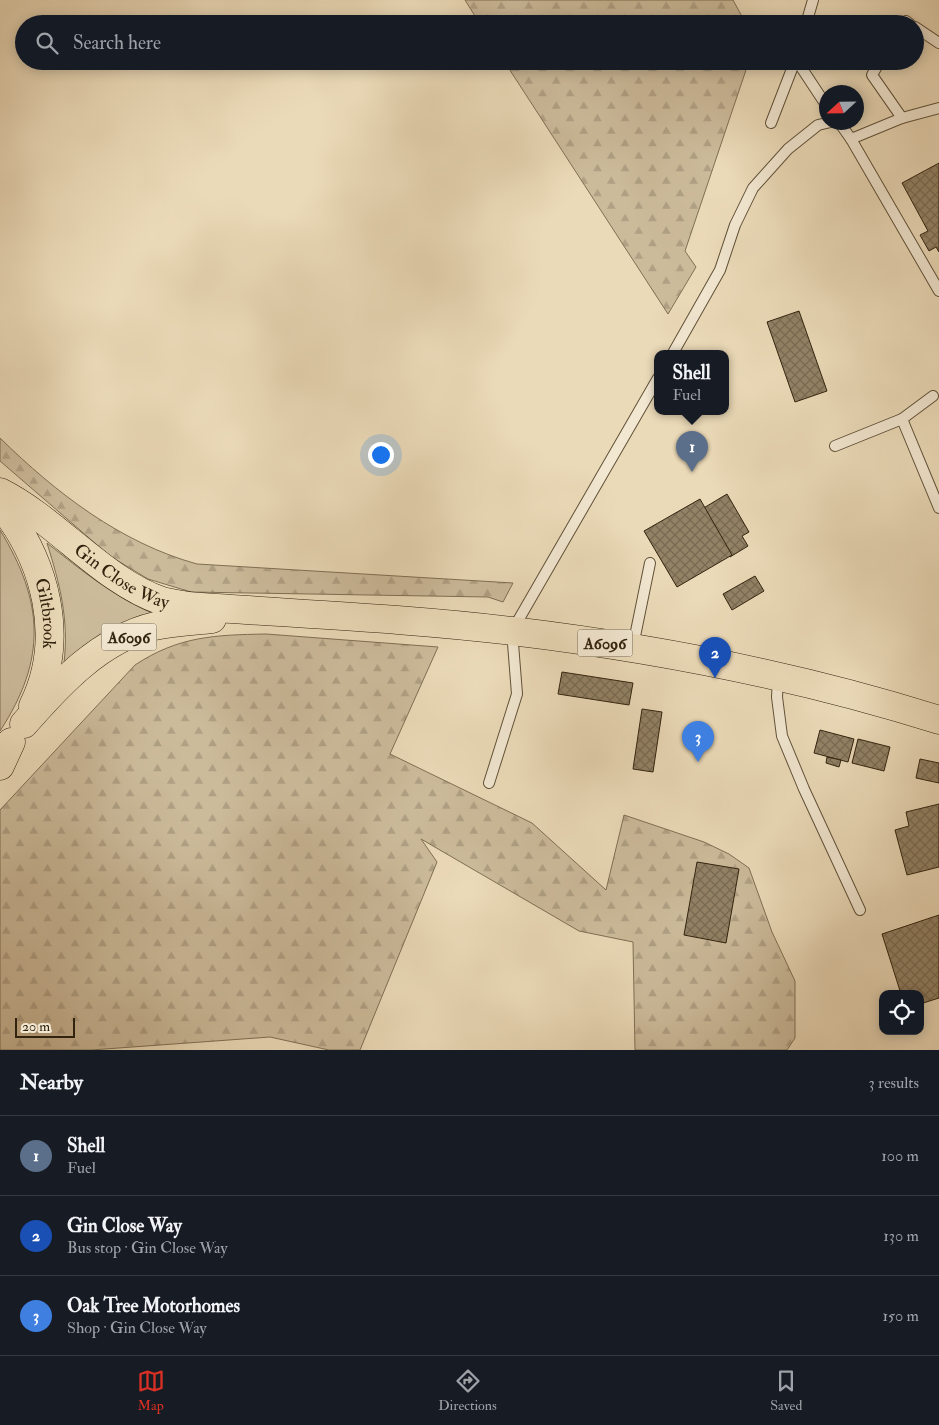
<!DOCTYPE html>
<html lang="en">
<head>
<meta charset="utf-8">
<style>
	:root { --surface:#171b24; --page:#242831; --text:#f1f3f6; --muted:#9ea1a6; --line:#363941; --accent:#d93025 }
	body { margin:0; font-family:"IM FELL Double Pica",serif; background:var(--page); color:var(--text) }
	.controls { position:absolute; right:15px; bottom:15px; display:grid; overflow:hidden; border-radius:10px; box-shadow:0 2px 12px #0003 }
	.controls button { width:45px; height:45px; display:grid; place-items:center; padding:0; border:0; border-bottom:1px solid var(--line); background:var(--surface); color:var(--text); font:25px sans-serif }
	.compass { position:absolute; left:819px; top:85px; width:45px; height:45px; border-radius:50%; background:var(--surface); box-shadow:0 2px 12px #0003; rotate:248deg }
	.scale { position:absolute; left:15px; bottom:12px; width:60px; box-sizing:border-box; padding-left:5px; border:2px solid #32230e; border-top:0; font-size:14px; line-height:18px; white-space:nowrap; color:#32230e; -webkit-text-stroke:4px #f2e7d1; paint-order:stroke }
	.you { position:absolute; left:380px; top:454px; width:18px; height:18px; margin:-12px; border:4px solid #fff; border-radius:50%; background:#1a73e8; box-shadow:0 0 0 8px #1a73e833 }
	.badge { display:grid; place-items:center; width:32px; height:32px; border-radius:50%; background:var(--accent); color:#fff; font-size:16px; font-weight:700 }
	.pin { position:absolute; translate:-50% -41px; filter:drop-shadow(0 1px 2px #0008) }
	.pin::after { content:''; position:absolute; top:26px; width:18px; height:15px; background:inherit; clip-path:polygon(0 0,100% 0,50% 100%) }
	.popup { position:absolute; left:654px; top:350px; width:75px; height:65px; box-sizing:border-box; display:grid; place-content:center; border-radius:10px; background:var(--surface); filter:drop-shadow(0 1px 4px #0005); font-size:16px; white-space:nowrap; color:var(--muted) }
	.popup b { font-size:19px; color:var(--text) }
	.popup::after { content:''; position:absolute; left:50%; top:100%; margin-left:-10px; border:10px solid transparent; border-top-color:var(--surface) }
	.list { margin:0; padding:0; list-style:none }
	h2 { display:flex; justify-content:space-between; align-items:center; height:65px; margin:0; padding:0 20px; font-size:21px }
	h2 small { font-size:16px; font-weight:400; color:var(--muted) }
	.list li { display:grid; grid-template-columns:32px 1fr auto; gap:15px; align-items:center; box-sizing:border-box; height:80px; padding:0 20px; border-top:1px solid var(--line) }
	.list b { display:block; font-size:19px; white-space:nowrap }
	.list p { margin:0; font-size:16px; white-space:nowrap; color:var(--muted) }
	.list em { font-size:16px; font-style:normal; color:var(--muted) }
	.icon { flex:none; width:28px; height:28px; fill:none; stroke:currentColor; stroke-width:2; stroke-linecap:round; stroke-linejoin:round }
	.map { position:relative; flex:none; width:939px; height:1050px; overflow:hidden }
	.search { position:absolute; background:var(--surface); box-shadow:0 2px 12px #0003; left:15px; right:15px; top:15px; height:55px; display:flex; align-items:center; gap:12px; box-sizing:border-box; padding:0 18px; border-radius:28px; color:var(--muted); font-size:19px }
	.sheet { height:305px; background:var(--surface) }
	nav { display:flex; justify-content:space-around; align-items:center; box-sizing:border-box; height:70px; border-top:1px solid var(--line); background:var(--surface); font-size:14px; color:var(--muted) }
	nav a { display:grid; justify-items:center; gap:2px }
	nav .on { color:var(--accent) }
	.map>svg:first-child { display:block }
</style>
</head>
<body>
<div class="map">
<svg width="939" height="1050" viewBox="0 0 939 1050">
	<defs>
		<pattern id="forest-firs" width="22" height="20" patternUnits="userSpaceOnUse" patternTransform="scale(1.25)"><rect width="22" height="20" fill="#ccbb9b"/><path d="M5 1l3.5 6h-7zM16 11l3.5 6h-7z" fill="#b0a084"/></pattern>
		<pattern id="building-cross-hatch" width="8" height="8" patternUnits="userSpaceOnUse" patternTransform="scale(1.25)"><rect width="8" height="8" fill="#928266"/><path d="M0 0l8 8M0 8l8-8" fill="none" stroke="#786a52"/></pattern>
	</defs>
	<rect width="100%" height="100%" fill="#ebdab8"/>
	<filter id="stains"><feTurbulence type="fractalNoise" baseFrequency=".004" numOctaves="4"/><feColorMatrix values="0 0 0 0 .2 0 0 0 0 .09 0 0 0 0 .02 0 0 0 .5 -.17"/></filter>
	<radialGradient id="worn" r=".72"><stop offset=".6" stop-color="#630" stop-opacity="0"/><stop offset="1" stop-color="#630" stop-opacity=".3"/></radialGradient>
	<g fill="#ccbb9b" stroke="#7f6f54">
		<path d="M0,530c44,72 47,129 0,201z"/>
		<path d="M47,543c34,27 67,54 107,71l-90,49c5,-44 -4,-78 -17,-120z"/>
	</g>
	<g fill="url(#forest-firs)" stroke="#7f6f54">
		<path d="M465,0h268l13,24h-266z"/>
		<path d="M504,61h245l-64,190 11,16 -28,47z"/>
		<path d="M0,438c56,55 121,105 197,126l316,19 -10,19 -15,-5 -297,-5 -43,-13 -38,-23 -110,-95z"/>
		<path d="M266,634l172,13 -48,107 142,69 74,67 18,-75 80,27 25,12 20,14 23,64 23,49v57l-8,12h-152l-2,-108 -54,-11 -158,-92 16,23 -77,188h-31l-59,-13 -179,13h-91v-240l135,-145c44,-29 80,-30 131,-31z"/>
	</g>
	<g fill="url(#building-cross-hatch)" stroke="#32230e">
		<path d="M939,163v89l-3,-5 -7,4 -9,-16 8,-4 -26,-48z"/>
		<path d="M799,311l28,80 -32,11 -28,-80z"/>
		<path d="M727,494l22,38 -7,4 6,10 -18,11 -28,-48z"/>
		<path d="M700,499l32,56 -55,32 -33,-56z"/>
		<path d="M755,576l9,15 -32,19 -9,-16z"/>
		<path d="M562,672l71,11 -4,22 -71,-11z"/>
		<path d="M642,709l20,3 -9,60 -20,-3z"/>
		<path d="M820,730l34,9 -6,23 -34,-9z"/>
		<path d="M858,739l32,8 -6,24 -32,-8z"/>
		<path d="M827,757l14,3 -2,7 -13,-4z"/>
		<path d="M920,759l19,4v20l-23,-5z"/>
		<path d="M939,804v63l-32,8 -12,-45 14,-4 -3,-14z"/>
		<path d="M697,862l42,7 -13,74 -42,-8z"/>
		<path d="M939,915v83l-19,6v-10h-19l-19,-60z"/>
	</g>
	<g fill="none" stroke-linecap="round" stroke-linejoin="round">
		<g stroke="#605138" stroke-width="12">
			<g id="service">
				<path d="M806,24l7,-24"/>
				<path d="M904,24l2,-3 4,3"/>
				<path d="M915,27l24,16"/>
				<path d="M797,61l29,44"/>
				<path d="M880,61l-8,14 30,43"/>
				<path d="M839,122l12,17 88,152"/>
				<path d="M771,123l24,-62"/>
				<path d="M851,139l51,-21 37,-10"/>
				<path d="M673,353l47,-83 15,-45 18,-37 35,-39 30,-24 13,-3"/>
				<path d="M902,419l31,-23"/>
				<path d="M835,446l67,-27 37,89"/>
				<path d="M633,646l17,-83"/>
				<path d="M778,678l-1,19 5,39 22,53 56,121"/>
				<path d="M489,783l28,-89 -5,-63 146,-253"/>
			</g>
		</g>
		<g stroke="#32230e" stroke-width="29">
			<g id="primary">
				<path id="s1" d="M0,492c56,28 103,89 162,109 8,2 17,3 26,5 108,8 217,12 324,25 142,17 291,46 427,89"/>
				<path id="s2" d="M0,504c45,55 67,134 33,202"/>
				<path d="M24,724c35,-40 76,-85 131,-98 18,-4 39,-5 57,-7"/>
			</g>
		</g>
		<g stroke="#32230e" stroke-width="29">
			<path id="trunk" d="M0,766l11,-24"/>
		</g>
		<use href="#service" stroke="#f2e7d1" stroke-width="10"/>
		<use href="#primary" stroke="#ebdab8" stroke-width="28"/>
		<use href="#trunk" stroke="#ebdab8" stroke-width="28"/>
	</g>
	<g text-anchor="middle" stroke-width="4" stroke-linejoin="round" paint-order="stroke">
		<g fill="#f2e7d1" stroke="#6c5e48" stroke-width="1">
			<rect x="101.5" y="623.5" width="55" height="27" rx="4"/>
			<rect x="577.5" y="629.5" width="55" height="27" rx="4"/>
		</g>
		<g font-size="16" font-weight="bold" fill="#32230e">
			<text x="129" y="643">A6096</text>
			<text x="605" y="649">A6096</text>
		</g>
		<g font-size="18" fill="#32230e" stroke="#f2e7d1">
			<text dy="6" stroke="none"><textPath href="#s1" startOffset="149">Gin Close Way</textPath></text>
			<text dy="6" stroke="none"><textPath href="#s2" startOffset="121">Giltbrook</textPath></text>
		</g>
	</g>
	<rect width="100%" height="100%" filter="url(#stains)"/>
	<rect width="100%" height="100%" fill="url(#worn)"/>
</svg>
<div class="controls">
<button><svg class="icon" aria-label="locate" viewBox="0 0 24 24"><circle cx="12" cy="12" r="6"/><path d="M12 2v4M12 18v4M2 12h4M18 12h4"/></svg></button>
</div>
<svg class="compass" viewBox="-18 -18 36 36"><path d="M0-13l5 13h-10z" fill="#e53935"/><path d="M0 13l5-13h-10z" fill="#9ea1a6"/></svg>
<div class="scale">20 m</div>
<div class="you"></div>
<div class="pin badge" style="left:692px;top:472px;background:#5c6f8a">1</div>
<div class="popup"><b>Shell</b>Fuel</div>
<div class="pin badge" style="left:715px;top:678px;background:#1a4fb4">2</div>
<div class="pin badge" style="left:698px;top:762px;background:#3f7fe0">3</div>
<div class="search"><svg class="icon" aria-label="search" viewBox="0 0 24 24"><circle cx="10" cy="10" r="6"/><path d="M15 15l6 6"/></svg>Search here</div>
</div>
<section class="sheet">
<h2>Nearby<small>3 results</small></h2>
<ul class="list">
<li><span class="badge" style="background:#5c6f8a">1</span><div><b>Shell</b><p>Fuel</p></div><em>100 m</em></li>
<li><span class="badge" style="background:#1a4fb4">2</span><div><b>Gin Close Way</b><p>Bus stop · Gin Close Way</p></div><em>130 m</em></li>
<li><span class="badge" style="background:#3f7fe0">3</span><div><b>Oak Tree Motorhomes</b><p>Shop · Gin Close Way</p></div><em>150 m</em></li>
</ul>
</section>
<nav>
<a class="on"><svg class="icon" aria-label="map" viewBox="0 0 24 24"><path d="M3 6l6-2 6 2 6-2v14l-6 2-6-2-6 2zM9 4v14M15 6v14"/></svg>Map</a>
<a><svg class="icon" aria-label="directions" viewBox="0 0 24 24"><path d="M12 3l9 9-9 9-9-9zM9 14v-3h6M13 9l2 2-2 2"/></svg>Directions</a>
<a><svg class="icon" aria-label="saved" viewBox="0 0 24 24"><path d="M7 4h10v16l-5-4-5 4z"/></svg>Saved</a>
</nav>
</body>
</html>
